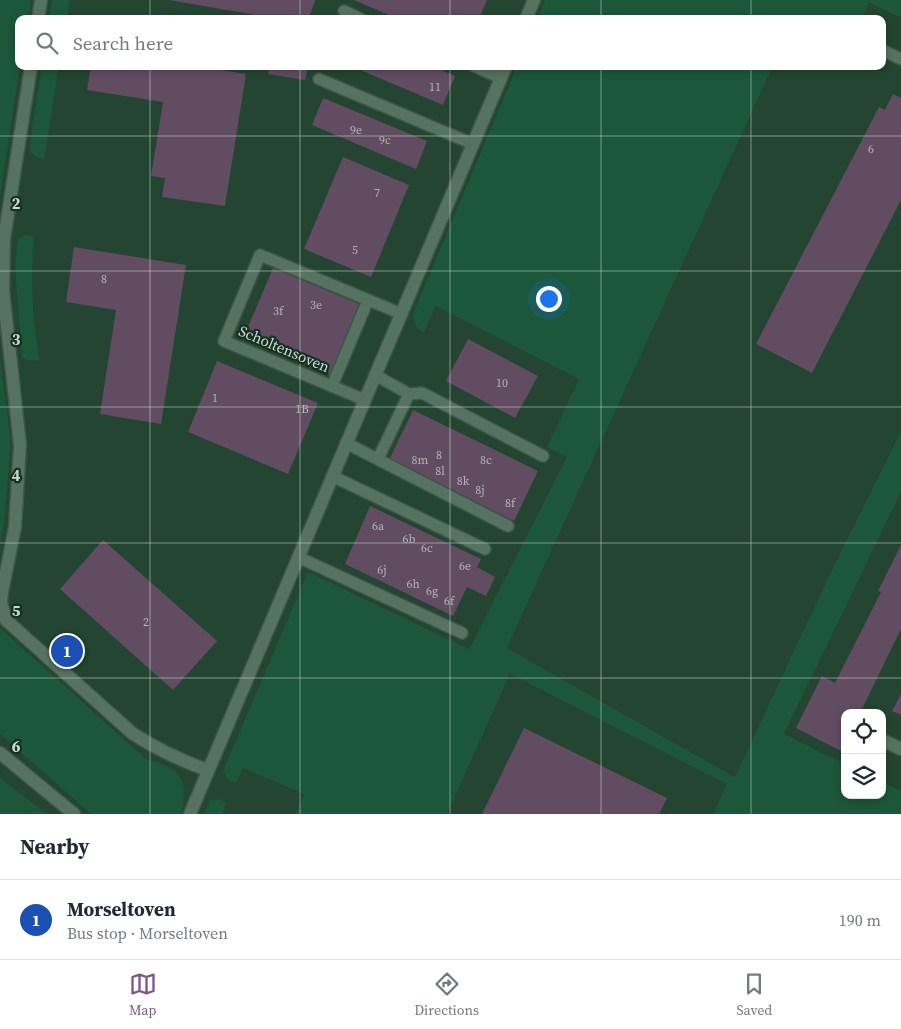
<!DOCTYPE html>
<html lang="en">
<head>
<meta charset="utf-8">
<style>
	:root { --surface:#fff; --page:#f6f6f7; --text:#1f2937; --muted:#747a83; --line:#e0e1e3; --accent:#7e558b }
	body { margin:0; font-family:"Source Serif 4",serif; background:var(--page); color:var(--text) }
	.controls { position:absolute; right:15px; bottom:15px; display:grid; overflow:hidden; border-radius:10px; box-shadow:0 2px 8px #0003 }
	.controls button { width:45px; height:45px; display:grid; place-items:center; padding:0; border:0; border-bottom:1px solid var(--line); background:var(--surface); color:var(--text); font:25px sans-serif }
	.you { position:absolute; left:548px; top:298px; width:18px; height:18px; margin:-12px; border:4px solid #fff; border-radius:50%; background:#1a73e8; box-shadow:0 0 0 8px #1a73e833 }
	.badge { display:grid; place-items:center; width:32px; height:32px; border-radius:50%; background:var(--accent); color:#fff; font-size:16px; font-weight:700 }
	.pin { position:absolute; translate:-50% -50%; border:2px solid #fff; box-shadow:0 1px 5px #0006 }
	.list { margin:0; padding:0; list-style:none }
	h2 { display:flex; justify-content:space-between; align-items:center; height:65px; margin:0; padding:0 20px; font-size:21px }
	h2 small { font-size:16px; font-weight:400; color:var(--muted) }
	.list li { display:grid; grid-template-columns:32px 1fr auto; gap:15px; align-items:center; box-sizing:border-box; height:80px; padding:0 20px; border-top:1px solid var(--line) }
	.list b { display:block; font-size:19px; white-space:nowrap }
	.list p { margin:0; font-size:16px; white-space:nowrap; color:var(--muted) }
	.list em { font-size:16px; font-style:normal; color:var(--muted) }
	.icon { flex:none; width:28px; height:28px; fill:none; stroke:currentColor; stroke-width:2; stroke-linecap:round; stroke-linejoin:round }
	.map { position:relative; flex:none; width:901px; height:814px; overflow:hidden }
	.search { position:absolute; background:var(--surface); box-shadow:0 2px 8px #0003; left:15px; right:15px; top:15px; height:55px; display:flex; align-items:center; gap:12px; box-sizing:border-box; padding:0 18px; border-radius:10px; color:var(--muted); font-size:19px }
	.sheet { height:145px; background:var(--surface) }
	nav { display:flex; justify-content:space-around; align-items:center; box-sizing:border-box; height:70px; border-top:1px solid var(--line); background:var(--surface); font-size:14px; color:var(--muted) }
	nav a { display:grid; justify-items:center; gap:2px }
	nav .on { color:var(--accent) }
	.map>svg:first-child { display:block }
</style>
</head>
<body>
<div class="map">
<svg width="901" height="814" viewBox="0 0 901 814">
	<rect width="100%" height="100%" fill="#203b2b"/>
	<path fill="#234531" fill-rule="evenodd" d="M0,0h555l-8,19h-528v47h508l89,302 -124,278 243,131 -228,-129 266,-582h60l7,3 2,-3h40v-47h-20l6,-16 33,15v796h-901zM845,713h37v82h-37z"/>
	<g fill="#1b5738">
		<path d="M0,0h31l-3,19h-9v47h1l-20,130z"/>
		<path d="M52,0h18l-3,19h-18z"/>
		<path d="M545,0h356v18l-32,-15 -7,16h-325z"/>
		<path d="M42,66h17l-15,93 -8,-2 -7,-7z"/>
		<path d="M517,66h256l-266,582 228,129 94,-201 72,-145v61l-117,242 61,30v31h37v-13l19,9v23h-188l14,-30 -217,-110 -63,140h-151l8,-20 -61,-26 -7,15 -8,-3 -5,-9 85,-199 161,77 98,-192 -20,-10 32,-68 -143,-73 -12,27c-9,-5 -10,-9 -11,-19z"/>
		<path d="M24,235l10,1 -2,32 1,43 6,49 -9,1 -8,-4 -7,-90 3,-27z"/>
		<path d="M0,358l11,84 -7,82 -4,21z"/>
		<path d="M0,628l146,131c10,3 22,6 30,13 10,9 9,30 5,42h-90l-91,-80z"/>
		<path d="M0,778l47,36h-47z"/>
		<path d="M217,799l10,3 -5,12h-18l6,-13z"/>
	</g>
	<g fill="#614c61">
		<path d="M169,0h146l-6,19h-29z"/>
		<path d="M354,0h133l-8,19h-81z"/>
		<path d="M91,66h103l52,8 -21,132 -63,-9 3,-19 -14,-2 12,-74 -76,-12z"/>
		<path d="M270,66h38l-3,14 -37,-6z"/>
		<path d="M351,66h81l23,10 -12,29z"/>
		<path d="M893,94l8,4v102l-89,173 -56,-29 123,-237 6,3z"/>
		<path d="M323,98l104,43 -11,28 -104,-44z"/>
		<path d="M343,157l66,28 -38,92 -67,-28z"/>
		<path d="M74,247l112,18 -25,159 -61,-10 16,-104 -50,-8z"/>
		<path d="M273,268l86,36 -29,71 -87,-36z"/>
		<path d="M468,339l70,37 -23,42 -69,-37z"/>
		<path d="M217,361l101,42 -30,71 -100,-42z"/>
		<path d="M413,410l125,61 -24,50 -125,-61z"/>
		<path d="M370,506l111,53 -4,8 18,10 -9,19 -19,-9 -14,29 -108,-52z"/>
		<path d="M103,540l114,101 -44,49 -113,-101z"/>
		<path d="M901,545v84l-41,84h-15v30l-4,8 -45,-23 26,-52 13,7 46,-91 -3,-1z"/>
		<path d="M901,694v21l-9,-4z"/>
		<path d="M524,728l143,70 -8,16h-177z"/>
	</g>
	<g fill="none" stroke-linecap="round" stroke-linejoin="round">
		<g stroke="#3e5548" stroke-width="14">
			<g id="service">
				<path d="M344,11l17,8"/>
				<path d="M882,50l19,9"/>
				<path d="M474,66l27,12"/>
				<path d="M319,79l154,65"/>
				<path d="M375,375l34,19 13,-1 121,63"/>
				<path d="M332,386l36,-86"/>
				<path d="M365,400l-141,-59 36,-86 142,59"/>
				<path d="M346,443l162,83"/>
				<path d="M378,459l31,-65"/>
				<path d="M332,476l153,73"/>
				<path d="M298,557l164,76"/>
			</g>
		</g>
		<g stroke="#3e5548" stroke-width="15">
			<g id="minor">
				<path d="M38,19l3,-19"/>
				<path d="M526,19l8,-19"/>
				<path d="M31,66l-27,173 -1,51 17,155 -5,82 -13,65 -1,11 5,17 126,113c24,16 48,27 75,37"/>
				<path d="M882,740l19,9"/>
				<path d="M0,753l74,61"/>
				<path d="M190,814l316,-748"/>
			</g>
		</g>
		<use href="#service" stroke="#567260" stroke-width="11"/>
		<use href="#minor" stroke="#567260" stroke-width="12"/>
	</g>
	<path fill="none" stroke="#cbdbd1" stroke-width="1" stroke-opacity="0.55" d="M150,0v19M300,0v19M450,0v19M601,0v19M751,0v19M150,66v748M300,66v748M450,66v748M601,66v748M751,66v748M0,136h901M0,271h901M0,407h901M0,543h901M0,678h901"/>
	<g text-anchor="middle" stroke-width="4.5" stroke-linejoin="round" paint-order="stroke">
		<g font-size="12" fill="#b0b7b5">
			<text x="435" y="91">11</text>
			<text x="356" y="134">9e</text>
			<text x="385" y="144">9c</text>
			<text x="871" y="153">6</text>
			<text x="377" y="197">7</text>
			<text x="355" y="254">5</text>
			<text x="104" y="283">8</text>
			<text x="316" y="309">3e</text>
			<text x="278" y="315">3f</text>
			<text x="502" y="387">10</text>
			<text x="215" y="402">1</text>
			<text x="302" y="413">1B</text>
			<text x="439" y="459">8</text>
			<text x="420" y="464">8m</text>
			<text x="486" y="464">8c</text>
			<text x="440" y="475">8l</text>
			<text x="463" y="485">8k</text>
			<text x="480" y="494">8j</text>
			<text x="510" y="507">8f</text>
			<text x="378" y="530">6a</text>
			<text x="409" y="543">6b</text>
			<text x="427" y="552">6c</text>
			<text x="465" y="570">6e</text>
			<text x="382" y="574">6j</text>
			<text x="413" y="588">6h</text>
			<text x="432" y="595">6g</text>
			<text x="449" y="605">6f</text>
			<text x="146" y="626">2</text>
		</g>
		<g font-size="15" fill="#cbdbd1" stroke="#163021">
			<text transform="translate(284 349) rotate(23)" y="5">Scholtensoven</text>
		</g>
	</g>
	<g font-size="16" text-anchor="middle" font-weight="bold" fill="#cbdbd1" stroke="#163021" stroke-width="4.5" stroke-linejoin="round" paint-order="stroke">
		<text x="16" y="209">2</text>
		<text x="16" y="345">3</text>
		<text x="16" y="481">4</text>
		<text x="16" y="616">5</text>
		<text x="16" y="752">6</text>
	</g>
</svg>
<div class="controls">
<button><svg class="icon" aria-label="locate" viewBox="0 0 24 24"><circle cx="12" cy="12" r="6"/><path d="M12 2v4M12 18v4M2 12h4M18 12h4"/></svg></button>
<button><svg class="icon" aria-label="layers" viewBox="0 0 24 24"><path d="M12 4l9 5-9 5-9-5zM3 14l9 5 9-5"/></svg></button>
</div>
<div class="you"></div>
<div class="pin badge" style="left:67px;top:651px;background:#1a4fb4">1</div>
<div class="search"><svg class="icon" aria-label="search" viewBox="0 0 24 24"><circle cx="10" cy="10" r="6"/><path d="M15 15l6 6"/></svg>Search here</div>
</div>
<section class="sheet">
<h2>Nearby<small></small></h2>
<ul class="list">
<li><span class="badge" style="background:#1a4fb4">1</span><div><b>Morseltoven</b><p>Bus stop · Morseltoven</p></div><em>190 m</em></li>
</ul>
</section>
<nav>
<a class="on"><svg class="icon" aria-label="map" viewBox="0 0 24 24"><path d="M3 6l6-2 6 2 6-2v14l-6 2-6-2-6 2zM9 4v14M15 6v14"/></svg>Map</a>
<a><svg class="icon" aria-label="directions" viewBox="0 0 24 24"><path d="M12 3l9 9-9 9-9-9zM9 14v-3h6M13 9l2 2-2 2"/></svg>Directions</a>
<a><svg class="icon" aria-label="saved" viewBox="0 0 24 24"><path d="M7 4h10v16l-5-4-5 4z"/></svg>Saved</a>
</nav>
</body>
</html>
